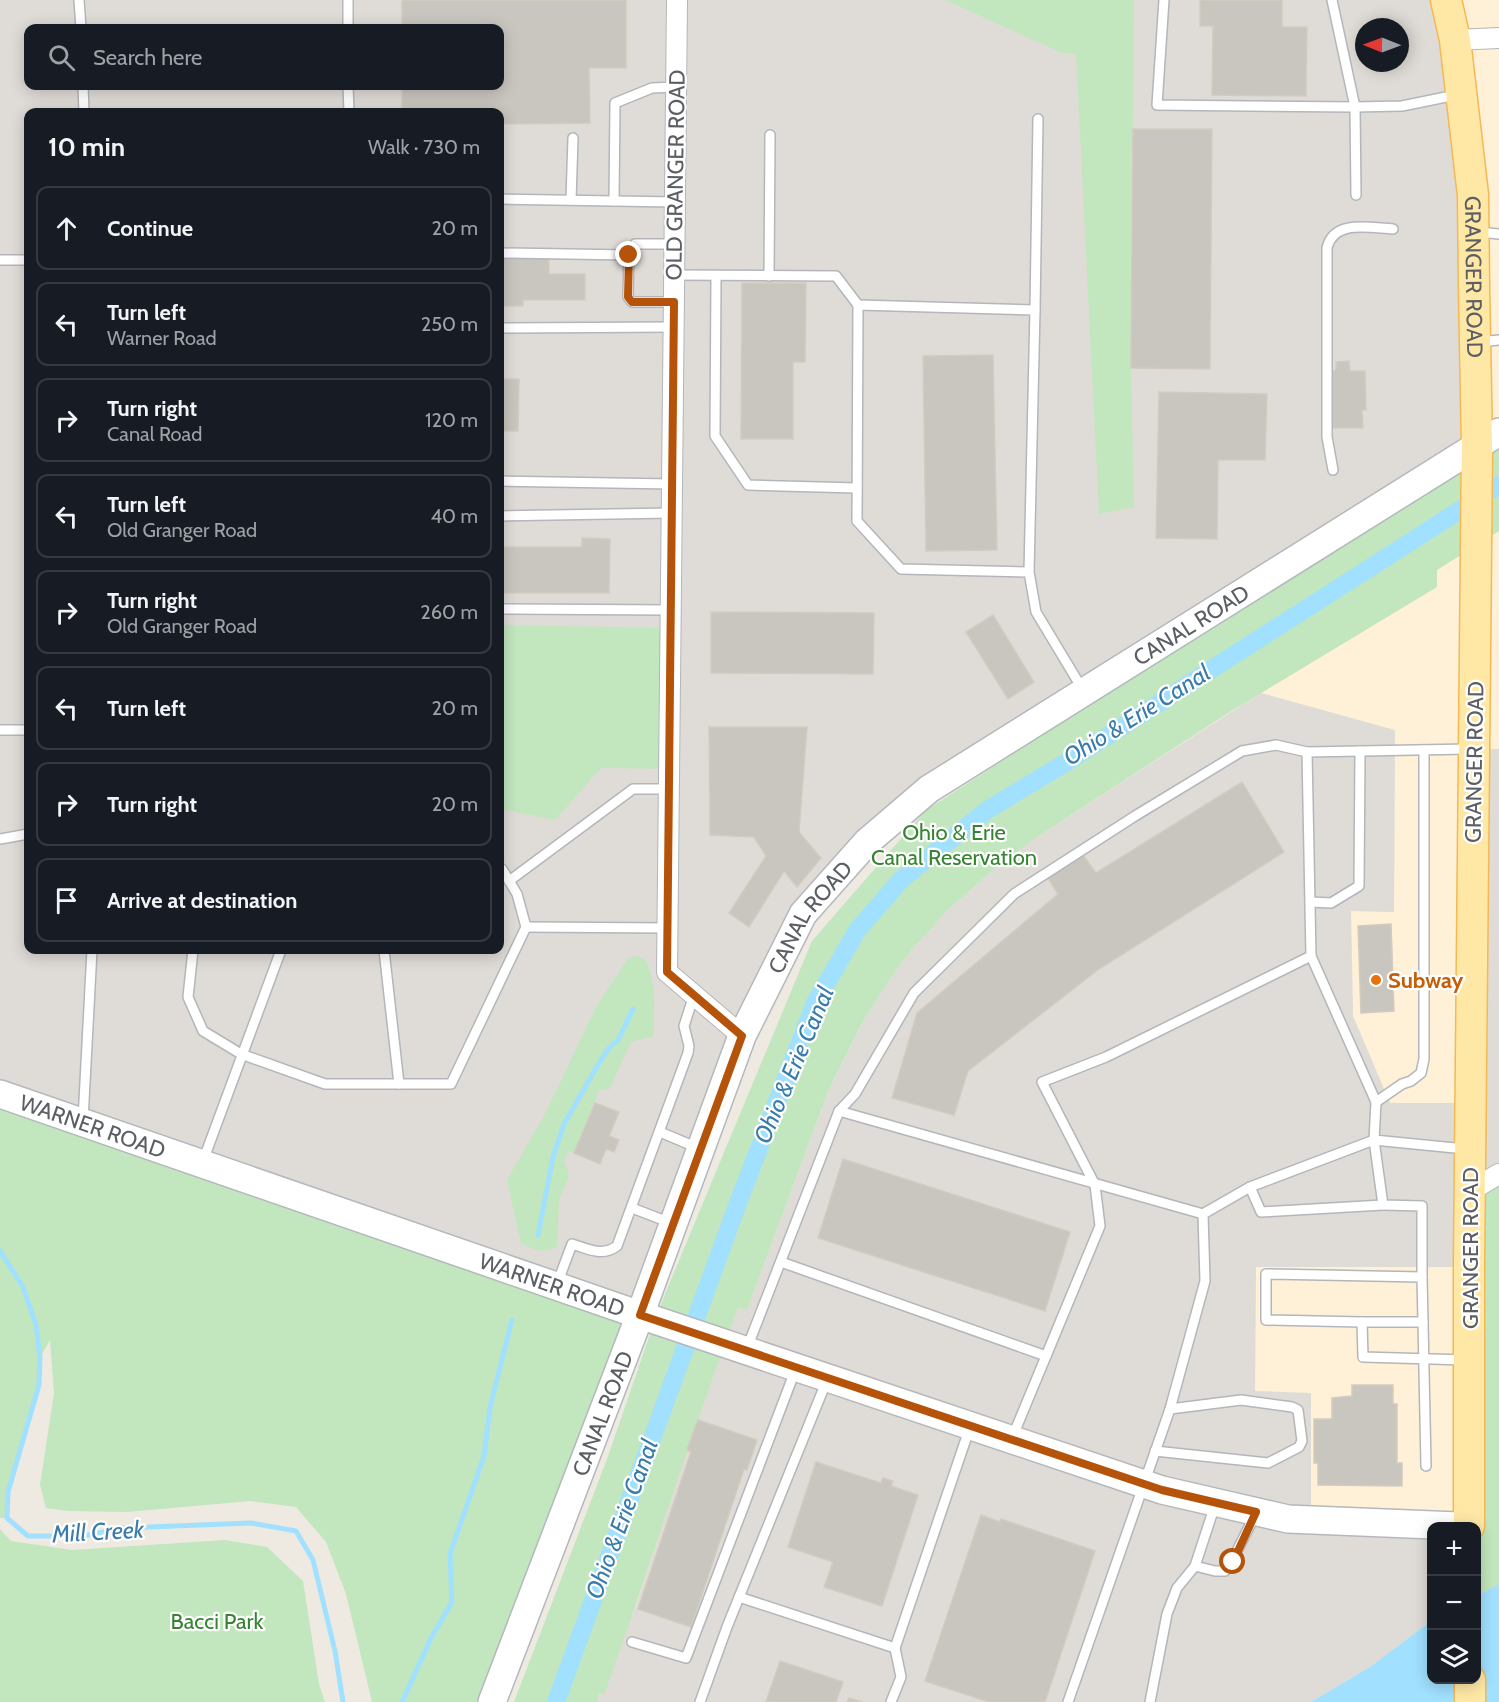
<!DOCTYPE html>
<html lang="en">
<head>
<meta charset="utf-8">
<style>
	:root { --surface:#171b24; --page:#20242c; --text:#f1f3f6; --muted:#9ea1a6; --line:#363941 }
	body { margin:0; font-family:Cabin,sans-serif; background:var(--page); color:var(--text) }
	.controls { position:absolute; right:18px; bottom:18px; display:grid; overflow:hidden; border-radius:12px; box-shadow:0 3px 15px #0003 }
	.controls button { width:54px; height:54px; display:grid; place-items:center; padding:0; border:0; border-bottom:2px solid var(--line); background:var(--surface); color:var(--text); font:30px sans-serif }
	.compass { position:absolute; left:1355px; top:18px; width:54px; height:54px; border-radius:50%; background:var(--surface); box-shadow:0 3px 15px #0003; rotate:271deg }
	.stop { position:absolute; width:18px; height:18px; margin:-14px; border:4px solid #b45309; border-radius:50%; background:#fff }
	.stop.end { background:#b45309; border-color:#fff; box-shadow:0 2px 6px #0008 }
	.list { margin:0; padding:0; list-style:none }
	h2 { display:flex; justify-content:space-between; align-items:center; height:78px; margin:0; padding:0 24px; font-size:26px }
	h2 small { font-size:20px; font-weight:400; color:var(--muted) }
	.list li { display:grid; grid-template-columns:39px 1fr auto; gap:18px; align-items:center; box-sizing:border-box; height:84px; margin:0 12px 12px; padding:0 12px; border:2px solid var(--line); border-radius:12px }
	.list b { display:block; font-size:22px; white-space:nowrap }
	.list p { margin:0; font-size:20px; white-space:nowrap; color:var(--muted) }
	.list em { font-size:20px; font-style:normal; color:var(--muted) }
	.icon { flex:none; width:33px; height:33px; fill:none; stroke:currentColor; stroke-width:2; stroke-linecap:round; stroke-linejoin:round }
	.map { position:relative; flex:none; width:1499px; height:1702px; overflow:hidden }
	.search { position:absolute; background:var(--surface); box-shadow:0 3px 15px #0003; left:24px; top:24px; width:480px; height:66px; display:flex; align-items:center; gap:15px; box-sizing:border-box; padding:0 21px; border-radius:12px; color:var(--muted); font-size:22px }
	.panel { position:absolute; background:var(--surface); box-shadow:0 3px 15px #0003; left:24px; top:108px; width:480px; height:846px; border-radius:12px }
	.map>svg:first-child { display:block }
</style>
</head>
<body>
<div class="map">
<svg width="1499" height="1702" viewBox="0 0 1499 1702">
	<rect width="100%" height="100%" fill="#eeeae2"/>
	<g fill="#fff1d7">
		<path d="M1446,0h53v432l-22,14z"/>
		<path d="M1499,531v218h-24l-4,354h-81l-37,-87 -2,-105 43,1 1,-181 -134,-38 175,-106 1,-17z"/>
		<path d="M1256,1267h213v259l-158,-6 -56,-128z"/>
	</g>
	<g fill="#dfdcd7" fill-rule="evenodd">
		<path d="M0,0h1446l31,446 -548,343 -126,125 -163,401 -640,-221zM1364,27h36v36h-36zM28,28h472v58h-472zM28,112h472v838h-472z"/>
		<path d="M1261,693l134,37 -1,182 -43,-1 2,105 37,87h80l4,-354h25v835l-22,12 -1,-70 -7,-259h-213l-1,124 56,2v127l121,6 -1,95 -61,46 -59,35h-714l39,-96 74,-225 28,-73 9,2 82,-221 33,-66 30,-47 22,-29 37,-40 42,-37 44,-33z"/>
	</g>
	<g fill="#c2e6be">
		<path d="M945,0h189l-3,368 3,139 -35,7 -23,-461h-14z"/>
		<path d="M1499,446v85l-62,39v17l-212,128 -188,122 -44,33 -42,37 -37,40 -22,29 -30,47 -33,66 -82,221 -9,-2c-48,128 -87,258 -134,387l-4,-2 -3,9h-83l93,-243 51,-148 154,-370 113,-130 208,-135z"/>
		<path d="M500,625l170,3 -1,141 -68,-1 -46,52 -55,-11z"/>
		<path d="M638,956l8,4c12,29 7,46 8,76l-23,6 -22,48h-10l-25,63 -5,-2 -5,9 5,15 -10,26 -2,46c-14,7 -24,3 -36,-4l-14,-63 39,-68 51,-107 32,-48z"/>
		<path d="M0,1094l640,221 -148,387h-120l-26,-108 -20,-52 -30,-35 -46,-6 -123,11 -60,-1 -21,-3 -6,-23 14,-92 -4,-53 -10,18 -1,27 -31,107 -1,26h-7z"/>
		<path d="M1499,1174v410l-22,12 -7,-405z"/>
		<path d="M0,1529l11,12 61,9 153,-10 42,7 36,34 16,103 6,18h-325z"/>
	</g>
	<path fill="#a1e0ff" d="M1499,1584v118h-188l59,-35 61,-46 1,59h44l1,-84z"/>
	<g fill="none" stroke-linecap="round" stroke-linejoin="round">
		<g stroke="#a1e0ff" stroke-width="5">
			<path d="M538,1235l15,-78 11,-33 35,-61 10,-15 9,-8 15,-31"/>
			<path d="M0,1251l23,36 13,38 4,33 -1,27 -31,107 -1,26 21,18h55l40,-8 128,-5 45,8 17,29 22,91 8,51"/>
			<path d="M402,1702l29,-64 21,-36 -2,-48 34,-98 6,-49 22,-87"/>
		</g>
		<path stroke="#a1e0ff" stroke-width="18" d="M556,1702l182,-499 77,-200 43,-74 44,-50 85,-69 80,-48 432,-277"/>
	</g>
	<g fill="#c9c5bf" stroke="#d3cbc0" stroke-width="1.5">
		<path d="M402,0h224v68h-37l1,55 -90,1v-12h-98v-26h98v-58h-98z"/>
		<path d="M1200,0h82v27h25l-1,69 -94,-1 1,-69h-13z"/>
		<path d="M1133,129h79l-2,240 -79,-1z"/>
		<path d="M500,257h49v17h36v26h-62v6h-23z"/>
		<path d="M742,283h64l-1,79h-12v77h-52z"/>
		<path d="M993,355l4,195 -71,1 -3,-195z"/>
		<path d="M1349,361l1,10h15l1,39h-4l1,18h-31v-57l4,-1v-8z"/>
		<path d="M500,379h19l-1,52h-18z"/>
		<path d="M1159,392l108,2 -2,66h-47l-1,79 -61,-1z"/>
		<path d="M582,538l28,1 -1,54h-109v-46h82z"/>
		<path d="M711,612l163,1 -1,61 -162,-1z"/>
		<path d="M993,615l41,67 -26,17 -42,-67z"/>
		<path d="M709,727h98l-8,105 22,26 -24,29 -13,-16 -35,56 -20,-14 37,-57 -12,-19 -44,-2z"/>
		<path d="M1242,782l42,70 -185,117 -131,102 -14,44 -62,-17 25,-85 141,-119 -10,-16 35,-23 13,18z"/>
		<path d="M1391,924l3,87 -33,2 -3,-87z"/>
		<path d="M595,1103l24,9 -10,24 10,4 -5,12 -8,-3 -6,15 -26,-11z"/>
		<path d="M843,1159l227,73 -25,79 -227,-73z"/>
		<path d="M1352,1385h41v19h4v59h5v23l-84,-1v-22h-4v-44h18v-21l20,-2z"/>
		<path d="M698,1420l59,20 -10,30 -3,-1 -53,158 -53,-18 53,-157 -4,-2z"/>
		<path d="M816,1462l65,21 2,-5 10,3 -2,5 27,9 -36,111 -58,-19 9,-25 -45,-15z"/>
		<path d="M981,1515l19,7 1,-3 94,32 -50,151h-56l-64,-21z"/>
		<path d="M780,1661l63,21 -7,20h-70z"/>
		<path d="M849,1698l14,4h-16z"/>
	</g>
	<g fill="none" stroke-linecap="round" stroke-linejoin="round">
		<g stroke="#b3b6ba" stroke-width="12">
			<g id="lane">
				<path d="M79,0l2,28"/>
				<path d="M1164,0l-7,105 198,2 1,88"/>
				<path d="M1332,0l23,107 47,-1 54,-11"/>
				<path d="M348,28v-28"/>
				<path d="M83,86l1,26"/>
				<path d="M348,86l1,26"/>
				<path d="M500,199l175,3"/>
				<path d="M571,200l2,-62"/>
				<path d="M614,201l1,-98 37,-15 24,-1"/>
				<path d="M1478,232l21,2"/>
				<path d="M500,253l129,2"/>
				<path d="M0,260h28"/>
				<path d="M674,275l162,1 22,29"/>
				<path d="M716,276l-1,160 33,49 109,3"/>
				<path d="M769,276l1,-141"/>
				<path d="M674,302h-42l-4,-5 1,-42 6,-11h39"/>
				<path d="M1035,310l3,-191"/>
				<path d="M500,328l174,-1"/>
				<path d="M1478,342l21,-2"/>
				<path d="M1333,470l-6,-33v-189c7,-29 43,-20 66,-19"/>
				<path d="M500,481l172,3"/>
				<path d="M500,516l171,-3"/>
				<path d="M1029,572l-128,-3 -44,-48 1,-216 177,5 -6,262 7,40 47,78"/>
				<path d="M500,609l171,1"/>
				<path d="M0,730h28"/>
				<path d="M1424,750v309l-3,14 -10,8 -9,3 -26,18 -2,38 91,9"/>
				<path d="M1307,752l162,-3"/>
				<path d="M0,839l28,-5"/>
				<path d="M509,881l124,-92h36"/>
				<path d="M1310,902l21,1 28,-17 1,-135"/>
				<path d="M526,927l141,1"/>
				<path d="M193,950l-5,47 15,34 38,23 84,30h126l75,-157 -9,-33 -15,-25 -2,-1"/>
				<path d="M384,950l15,134"/>
				<path d="M1311,956l65,146"/>
				<path d="M839,1111l364,103"/>
				<path d="M83,1120l9,-170"/>
				<path d="M660,1132l38,16"/>
				<path d="M203,1161l78,-211"/>
				<path d="M1250,1187l11,25 122,-7"/>
				<path d="M632,1208l39,15"/>
				<path d="M781,1262l265,94"/>
				<path d="M557,1284l15,-40c17,5 30,13 45,2l71,-193 1,-7 -5,-20 10,-31"/>
				<path d="M1362,1322l-96,-2v-46l156,3 1,45"/>
				<path d="M747,1348l92,-237 16,-17 59,-101 100,-99 121,-78 107,-65 34,-6 31,7 4,204 -205,101 -64,25 53,103 5,41 -88,212"/>
				<path d="M1155,1451l113,12 31,-16 3,-6 -4,-31 -6,-3 -51,-7 -71,9"/>
				<path d="M1426,1466l-3,-144h-61l1,35 103,3"/>
				<path d="M1195,1566l20,5h10l7,-10 24,-48"/>
				<path d="M739,1597l156,51 75,-221"/>
				<path d="M632,1642l54,16 109,-287"/>
				<path d="M700,1702l27,-75 100,-247"/>
				<path d="M891,1702l10,-25 -6,-29"/>
				<path d="M1068,1702l102,-293 35,-128 -2,-67 47,-27 124,-47 9,65 39,1v71"/>
				<path d="M1150,1702l17,-88 10,-26 18,-22 20,-61"/>
			</g>
		</g>
		<g stroke="#b3b6ba" stroke-width="22">
			<g id="street">
				<path d="M677,0l-10,972 75,64"/>
				<path d="M1455,40l44,-2"/>
				<path d="M1470,1191l29,-17"/>
			</g>
		</g>
		<g stroke="#b4b8bd" stroke-width="30">
			<g id="secondary">
				<path id="s1" d="M0,1094l640,221 522,175 126,29 170,7"/>
				<path id="s2" d="M492,1702l148,-387 102,-279 61,-122 64,-72 62,-53 570,-357"/>
			</g>
		</g>
		<g stroke="#f5b854" stroke-width="33">
			<g id="primary">
				<path id="s3" d="M1446,0l9,40 18,155 1,92 3,160 -8,820v259"/>
				<path d="M1470,1702v-22"/>
			</g>
		</g>
		<use href="#lane" stroke="#fff" stroke-width="9"/>
		<use href="#street" stroke="#fff" stroke-width="20"/>
		<use href="#secondary" stroke="#fff" stroke-width="27"/>
		<use href="#primary" stroke="#ffe8a6" stroke-width="30"/>
	</g>
	<g fill="none" stroke-linecap="round" stroke-linejoin="round">
		<path stroke="#b45309" stroke-width="8" d="M629,255l-1,42 4,5h42l-7,670 75,64 -102,279 522,175 94,22 -23,50"/>
	</g>
	<circle fill="#e8710a" stroke="#fff" stroke-width="2" cx="1376" cy="980" r="6"/>
	<g text-anchor="middle" stroke-width="4.5" stroke-linejoin="round" paint-order="stroke">
		<g font-size="22" fill="#5b5f64" stroke="#fff">
			<text transform="translate(675 175) rotate(-89)" y="8">OLD GRANGER ROAD</text>
			<text dy="8" stroke="none"><textPath href="#s3" startOffset="279">GRANGER ROAD</textPath></text>
			<text dy="8" stroke="none"><textPath href="#s2" startOffset="1335">CANAL ROAD</textPath></text>
			<text transform="translate(1474 762) rotate(-89)" y="8">GRANGER ROAD</text>
			<text dy="8" stroke="none"><textPath href="#s2" startOffset="849">CANAL ROAD</textPath></text>
			<text dy="8" stroke="none"><textPath href="#s1" startOffset="98">WARNER ROAD</textPath></text>
			<text transform="translate(1470 1248) rotate(-90)" y="8">GRANGER ROAD</text>
			<text dy="8" stroke="none"><textPath href="#s1" startOffset="584">WARNER ROAD</textPath></text>
			<text dy="8" stroke="none"><textPath href="#s2" startOffset="309">CANAL ROAD</textPath></text>
		</g>
		<g font-size="22" fill="#368432" stroke="#fff">
			<text x="954" y="840">Ohio &amp; Erie<tspan x="954" dy="25">Canal Reservation</tspan></text>
			<text x="217" y="1629">Bacci Park</text>
		</g>
		<g font-size="22" font-weight="bold" fill="#c56008" stroke="#fff" text-anchor="start">
			<text x="1388" y="988">Subway</text>
		</g>
		<g font-size="24" font-style="italic" fill="#397cab" stroke="#fff">
			<text transform="translate(1137 715) rotate(-32)" y="8">Ohio &amp; Erie Canal</text>
			<text transform="translate(794 1065) rotate(-67)" y="8">Ohio &amp; Erie Canal</text>
			<text transform="translate(622 1519) rotate(-70)" y="8">Ohio &amp; Erie Canal</text>
			<text transform="translate(98 1532) rotate(-3)" y="8">Mill Creek</text>
		</g>
	</g>
</svg>
<div class="controls">
<button>+</button>
<button>−</button>
<button><svg class="icon" aria-label="layers" viewBox="0 0 24 24"><path d="M12 4l9 5-9 5-9-5zM3 14l9 5 9-5"/></svg></button>
</div>
<svg class="compass" viewBox="-18 -18 36 36"><path d="M0-13l5 13h-10z" fill="#e53935"/><path d="M0 13l5-13h-10z" fill="#9ea1a6"/></svg>
<div class="stop" style="left:1233px;top:1562px"></div>
<div class="stop end" style="left:629px;top:255px"></div>
<div class="search"><svg class="icon" aria-label="search" viewBox="0 0 24 24"><circle cx="10" cy="10" r="6"/><path d="M15 15l6 6"/></svg>Search here</div>
<section class="panel">
<h2>10 min<small>Walk · 730 m</small></h2>
<ul class="list">
<li><svg class="icon" aria-label="ahead" viewBox="0 0 24 24"><path d="M12 20V5M6 11l6-6 6 6"/></svg><div><b>Continue</b></div><em>20 m</em></li>
<li><svg class="icon" aria-label="left" viewBox="0 0 24 24"><path d="M17 20v-9H6M10 6l-5 5 5 5"/></svg><div><b>Turn left</b><p>Warner Road</p></div><em>250 m</em></li>
<li><svg class="icon" aria-label="right" viewBox="0 0 24 24"><path d="M7 20v-9h11M14 6l5 5-5 5"/></svg><div><b>Turn right</b><p>Canal Road</p></div><em>120 m</em></li>
<li><svg class="icon" aria-label="left" viewBox="0 0 24 24"><path d="M17 20v-9H6M10 6l-5 5 5 5"/></svg><div><b>Turn left</b><p>Old Granger Road</p></div><em>40 m</em></li>
<li><svg class="icon" aria-label="right" viewBox="0 0 24 24"><path d="M7 20v-9h11M14 6l5 5-5 5"/></svg><div><b>Turn right</b><p>Old Granger Road</p></div><em>260 m</em></li>
<li><svg class="icon" aria-label="left" viewBox="0 0 24 24"><path d="M17 20v-9H6M10 6l-5 5 5 5"/></svg><div><b>Turn left</b></div><em>20 m</em></li>
<li><svg class="icon" aria-label="right" viewBox="0 0 24 24"><path d="M7 20v-9h11M14 6l5 5-5 5"/></svg><div><b>Turn right</b></div><em>20 m</em></li>
<li><svg class="icon" aria-label="arrive" viewBox="0 0 24 24"><path d="M6 21V4h12l-3 4 3 4H6"/></svg><div><b>Arrive at destination</b></div></li>
</ul>
</section>
</div>
</body>
</html>
